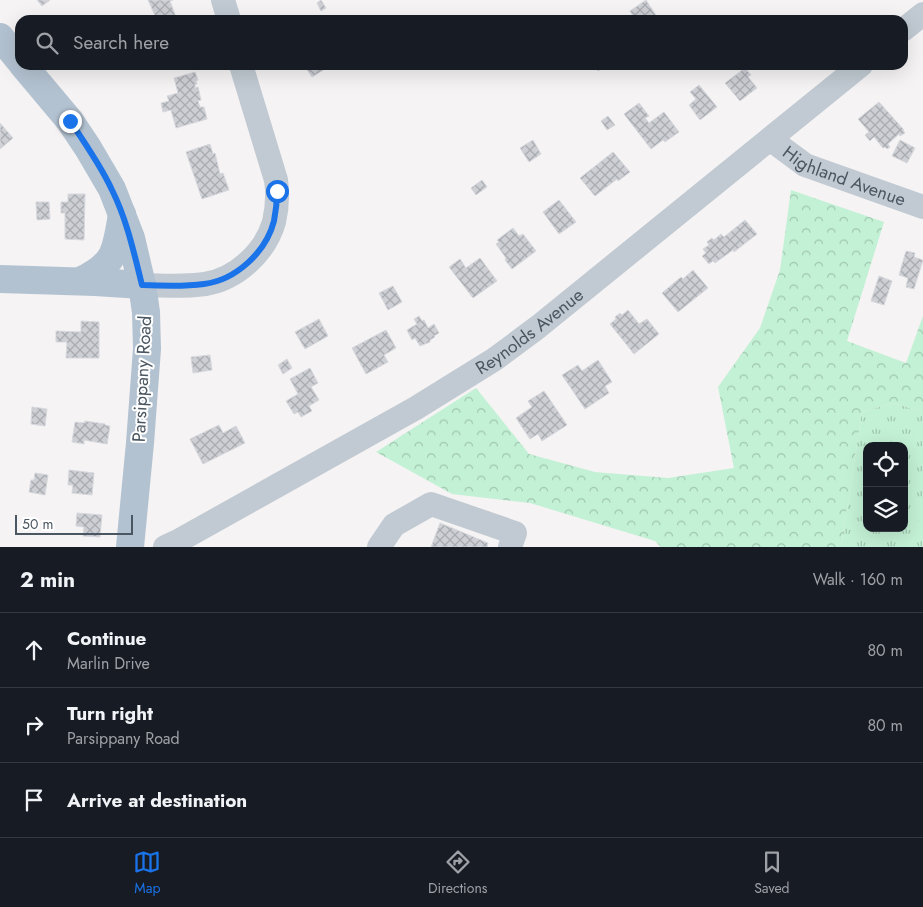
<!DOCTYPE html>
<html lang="en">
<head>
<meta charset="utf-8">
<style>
	:root { --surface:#171b24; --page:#20242c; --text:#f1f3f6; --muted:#9ea1a6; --line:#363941; --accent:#1a73e8 }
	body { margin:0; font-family:Jost,sans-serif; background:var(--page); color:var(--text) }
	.controls { position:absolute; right:15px; bottom:15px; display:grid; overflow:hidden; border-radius:10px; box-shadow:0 5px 20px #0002 }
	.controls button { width:45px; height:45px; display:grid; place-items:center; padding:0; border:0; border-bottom:1px solid var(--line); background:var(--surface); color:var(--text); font:25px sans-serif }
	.scale { position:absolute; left:15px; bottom:12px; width:118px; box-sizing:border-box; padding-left:5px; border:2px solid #4a5661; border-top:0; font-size:14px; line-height:18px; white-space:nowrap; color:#4a5661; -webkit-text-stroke:4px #fff; paint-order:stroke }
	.stop { position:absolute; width:15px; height:15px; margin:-11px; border:4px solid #1a73e8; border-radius:50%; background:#fff }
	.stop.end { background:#1a73e8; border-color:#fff; box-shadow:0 1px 5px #0008 }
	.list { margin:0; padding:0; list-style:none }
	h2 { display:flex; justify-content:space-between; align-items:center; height:65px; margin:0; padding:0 20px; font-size:21px }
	h2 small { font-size:16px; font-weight:400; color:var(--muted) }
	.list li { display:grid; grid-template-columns:32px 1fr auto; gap:15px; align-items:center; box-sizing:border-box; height:75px; padding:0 20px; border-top:1px solid var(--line) }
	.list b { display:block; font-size:19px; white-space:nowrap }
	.list p { margin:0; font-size:16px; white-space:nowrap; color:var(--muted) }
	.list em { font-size:16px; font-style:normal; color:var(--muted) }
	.icon { flex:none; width:28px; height:28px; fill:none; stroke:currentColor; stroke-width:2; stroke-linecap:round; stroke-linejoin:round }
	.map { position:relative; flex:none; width:923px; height:547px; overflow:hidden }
	.search { position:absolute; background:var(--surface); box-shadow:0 5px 20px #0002; left:15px; right:15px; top:15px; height:55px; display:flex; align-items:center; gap:12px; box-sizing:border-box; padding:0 18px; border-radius:15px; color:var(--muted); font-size:19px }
	.sheet { height:290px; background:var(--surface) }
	nav { display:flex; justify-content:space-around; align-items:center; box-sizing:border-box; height:70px; border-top:1px solid var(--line); background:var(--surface); font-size:14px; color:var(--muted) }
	nav a { display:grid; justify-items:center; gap:2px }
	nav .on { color:var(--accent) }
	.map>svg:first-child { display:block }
</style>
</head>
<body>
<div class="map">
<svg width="923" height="547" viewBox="0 0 923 547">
	<defs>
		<pattern id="forest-crowns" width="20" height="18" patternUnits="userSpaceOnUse" patternTransform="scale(1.25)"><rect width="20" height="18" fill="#c3f1d5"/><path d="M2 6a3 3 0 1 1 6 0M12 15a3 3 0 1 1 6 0" fill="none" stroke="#a0c6b0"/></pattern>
		<pattern id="park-tufts" width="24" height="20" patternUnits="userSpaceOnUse" patternTransform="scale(1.25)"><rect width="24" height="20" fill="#c3f1d5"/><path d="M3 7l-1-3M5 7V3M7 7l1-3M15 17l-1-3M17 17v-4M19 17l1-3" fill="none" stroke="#a0c6b0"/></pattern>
		<pattern id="building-cross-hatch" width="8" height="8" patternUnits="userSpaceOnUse" patternTransform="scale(1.25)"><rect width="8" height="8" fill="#cdcfd5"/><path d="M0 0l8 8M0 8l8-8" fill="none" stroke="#a8abb0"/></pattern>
	</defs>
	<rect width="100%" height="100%" fill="#f5f3f3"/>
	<path fill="url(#forest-crowns)" d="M791,190l93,32 -37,119 59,22 17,-47v96l-30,-9 -31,9 -21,135h-180l-6,-6 -125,-38 -78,-9 -76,-42 100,-64 53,66 66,18 73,6 66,-10 -16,-81 42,-59 20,-58z"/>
	<path fill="url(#park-tufts)" fill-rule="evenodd" d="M893,403l30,9v135h-82l21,-135zM867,446h37v82h-37z"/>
	<path fill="#c3f1d5" d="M923,497v26l-13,-6z"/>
	<g fill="url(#building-cross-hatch)" stroke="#d7d9de">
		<path d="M37,0h13l-8,6z"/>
		<path d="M148,0h25l-3,1 7,19h-20z"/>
		<path d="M321,0l5,8 -5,3 -4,-8z"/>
		<path d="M646,0l13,20h-24l-5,-9z"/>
		<path d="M304,65h25l1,1 -18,11z"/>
		<path d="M594,65h13l-9,6z"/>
		<path d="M745,68l6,7 -3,2 9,11 -17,13 -15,-18z"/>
		<path d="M195,72l3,8 -2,1 1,3h-2v4l3,-1 3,13 -3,1 2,6h4l3,12 -31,9 -5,-18 -8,2 -2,-9 8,-2 -2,-5 11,-3 -4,-15z"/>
		<path d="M699,85l18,22 -17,13 -11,-15 7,-6 -6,-7z"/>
		<path d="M879,102l25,28h-1l2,3 -5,3 -1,-2 -11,10 2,3 -3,2 -2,-2 -2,1 -9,-11 -4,4 -5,-6 4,-3 -11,-13z"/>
		<path d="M639,103l10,13 -4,2 4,5 15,-11 15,20 -14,10 -2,-2 -12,9 -27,-35z"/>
		<path d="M608,116l7,9 -8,5 -6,-9z"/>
		<path d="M0,123l13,15 -13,11z"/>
		<path d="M533,140l8,14 -12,8 -9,-14z"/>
		<path d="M900,140l15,8 -8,15 -15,-7z"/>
		<path d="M210,144l3,10 2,-1 5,21 3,-1 6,17 -27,9 -16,-47z"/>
		<path d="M613,152l17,20 -12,9 -1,-2 -22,17 -15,-18z"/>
		<path d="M482,180l5,7 -11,8 -5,-7z"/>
		<path d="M68,194h17l-1,46 -19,-1v-26h-4v-11h7z"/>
		<path d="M559,200l17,22 -17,12 -16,-22z"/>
		<path d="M36,202h13l1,17 -13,1z"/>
		<path d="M745,220l12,14 -23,18 -1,-2 -18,13 -2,-2 -4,3 -7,-8 4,-3 -3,-4 6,-4 -2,-3 5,-4 2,2 7,-6 3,3z"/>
		<path d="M513,228l6,8 4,-2 13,17 -24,18 -7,-9 1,-2 -10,-14 3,-2 -2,-2z"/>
		<path d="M906,251l9,2 -1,4 9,3 -9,29 -8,-2 2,-9 -9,-3z"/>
		<path d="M480,258l17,23 -24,17 -24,-31 11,-8 6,9z"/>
		<path d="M693,270l15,18 -30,24 -16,-19 19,-16 2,2z"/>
		<path d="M879,276l13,5 -8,24 -13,-4z"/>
		<path d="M393,286l9,16 -14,8 -9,-17z"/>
		<path d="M628,310l11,14 8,-5 12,15 -25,20 -24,-30 6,-5 -1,-2 5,-4 2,2z"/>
		<path d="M419,316l3,5 2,-1 4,8 6,-4 5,9 -5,3 1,1 -5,3v2l-10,4 -5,-8 -3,2 -5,-10 10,-6 -3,-5z"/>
		<path d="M319,319l9,17 -23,13 -10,-17z"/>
		<path d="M81,321l18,1v36h-33l1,-16h-11v-11l25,1z"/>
		<path d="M386,330l10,18 -12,7 4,7 -22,12 -14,-26z"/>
		<path d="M210,355l2,15 -19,3 -2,-16z"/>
		<path d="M287,359l5,9 -9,6 -5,-9z"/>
		<path d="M598,360l14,22 -7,4 4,7 -24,16 -23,-34 16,-10 4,6z"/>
		<path d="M310,368l8,15 -7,4 8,13 -10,6 3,5 -11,6 -3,-5 -4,2 -8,-13 12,-7 -8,-15z"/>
		<path d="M544,391l23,34 -25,16 -4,-7 -8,5 -14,-21 16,-11 -4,-6z"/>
		<path d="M32,407l15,2 -2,17 -14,-2z"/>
		<path d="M85,421l20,3v1l5,1 -3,18 -23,-4v4l-12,-2 3,-20 9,1z"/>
		<path d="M219,425l4,8 13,-7 9,17 -42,21 -13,-25z"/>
		<path d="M69,470l25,3 -2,22 -20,-2 1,-8h-5z"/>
		<path d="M35,473l13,2 -3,20 -16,-3 2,-12h3z"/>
		<path d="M77,513l25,2 -2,22 -17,-1 1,-9 -8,-1z"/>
		<path d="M440,523l48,20 -1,4h-56z"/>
	</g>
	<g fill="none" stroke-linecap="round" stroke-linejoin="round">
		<g stroke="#c1cad2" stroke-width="24">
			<path d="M223,0l6,20"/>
			<path d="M903,30l20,-16"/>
			<path id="s1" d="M770,139l35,26 118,42"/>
			<path d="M142,285c21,1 42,2 63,-1 31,-5 60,-31 69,-62 3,-13 4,-28 2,-42l-35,-115"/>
			<path id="s2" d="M165,547l15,-7 236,-132 79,-49 43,-32 323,-262"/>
			<path d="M379,547l15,-22 37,-21 84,29 -5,14"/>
		</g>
		<g stroke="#b3c2d1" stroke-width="28">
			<path d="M0,37l20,24"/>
			<path d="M23,65l47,56 18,27 24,41 19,49 11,47 4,27 1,37 -7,94 -10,104"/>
			<path d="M0,279l95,3 47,3"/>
			<path d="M80,281c36,-17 36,-30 42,-67"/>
		</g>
	</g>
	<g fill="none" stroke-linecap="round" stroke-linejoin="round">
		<path stroke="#1a73e8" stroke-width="6" d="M70,121c15,22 31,45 42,69 15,30 22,63 30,95 21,1 41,2 62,-1 32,-4 62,-32 70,-63 2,-10 3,-20 3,-30"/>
	</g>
	<g text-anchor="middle" stroke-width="4" stroke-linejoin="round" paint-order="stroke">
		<g font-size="18" fill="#4a5661" stroke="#fff">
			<text dy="6" stroke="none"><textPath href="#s1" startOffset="84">Highland Avenue</textPath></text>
			<text dy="6" stroke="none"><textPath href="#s2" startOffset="424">Reynolds Avenue</textPath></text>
			<text transform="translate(142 379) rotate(-87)" y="6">Parsippany Road</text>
		</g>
	</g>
</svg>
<div class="controls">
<button><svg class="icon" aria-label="locate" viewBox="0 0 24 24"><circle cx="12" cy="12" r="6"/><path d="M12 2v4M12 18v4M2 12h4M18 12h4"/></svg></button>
<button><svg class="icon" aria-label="layers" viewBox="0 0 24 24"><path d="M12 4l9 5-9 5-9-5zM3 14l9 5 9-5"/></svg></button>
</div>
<div class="scale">50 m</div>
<div class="stop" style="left:277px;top:191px"></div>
<div class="stop end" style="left:70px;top:121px"></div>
<div class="search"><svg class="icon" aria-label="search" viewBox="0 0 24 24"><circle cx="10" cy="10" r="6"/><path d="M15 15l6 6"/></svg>Search here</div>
</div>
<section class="sheet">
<h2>2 min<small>Walk · 160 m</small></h2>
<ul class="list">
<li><svg class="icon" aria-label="ahead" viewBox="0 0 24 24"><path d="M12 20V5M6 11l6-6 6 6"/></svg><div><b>Continue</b><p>Marlin Drive</p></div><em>80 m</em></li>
<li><svg class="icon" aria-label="right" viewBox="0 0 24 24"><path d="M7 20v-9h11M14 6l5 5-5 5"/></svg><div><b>Turn right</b><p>Parsippany Road</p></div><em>80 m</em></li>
<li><svg class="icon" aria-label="arrive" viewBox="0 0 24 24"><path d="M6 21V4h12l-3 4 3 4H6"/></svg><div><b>Arrive at destination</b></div></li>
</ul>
</section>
<nav>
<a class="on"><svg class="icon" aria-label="map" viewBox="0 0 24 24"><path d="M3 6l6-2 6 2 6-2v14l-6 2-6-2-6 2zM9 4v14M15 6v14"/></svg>Map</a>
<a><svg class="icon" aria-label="directions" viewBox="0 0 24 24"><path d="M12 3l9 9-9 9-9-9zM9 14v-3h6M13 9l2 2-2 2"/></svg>Directions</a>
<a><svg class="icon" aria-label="saved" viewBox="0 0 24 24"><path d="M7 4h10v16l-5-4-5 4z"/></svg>Saved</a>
</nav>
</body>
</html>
